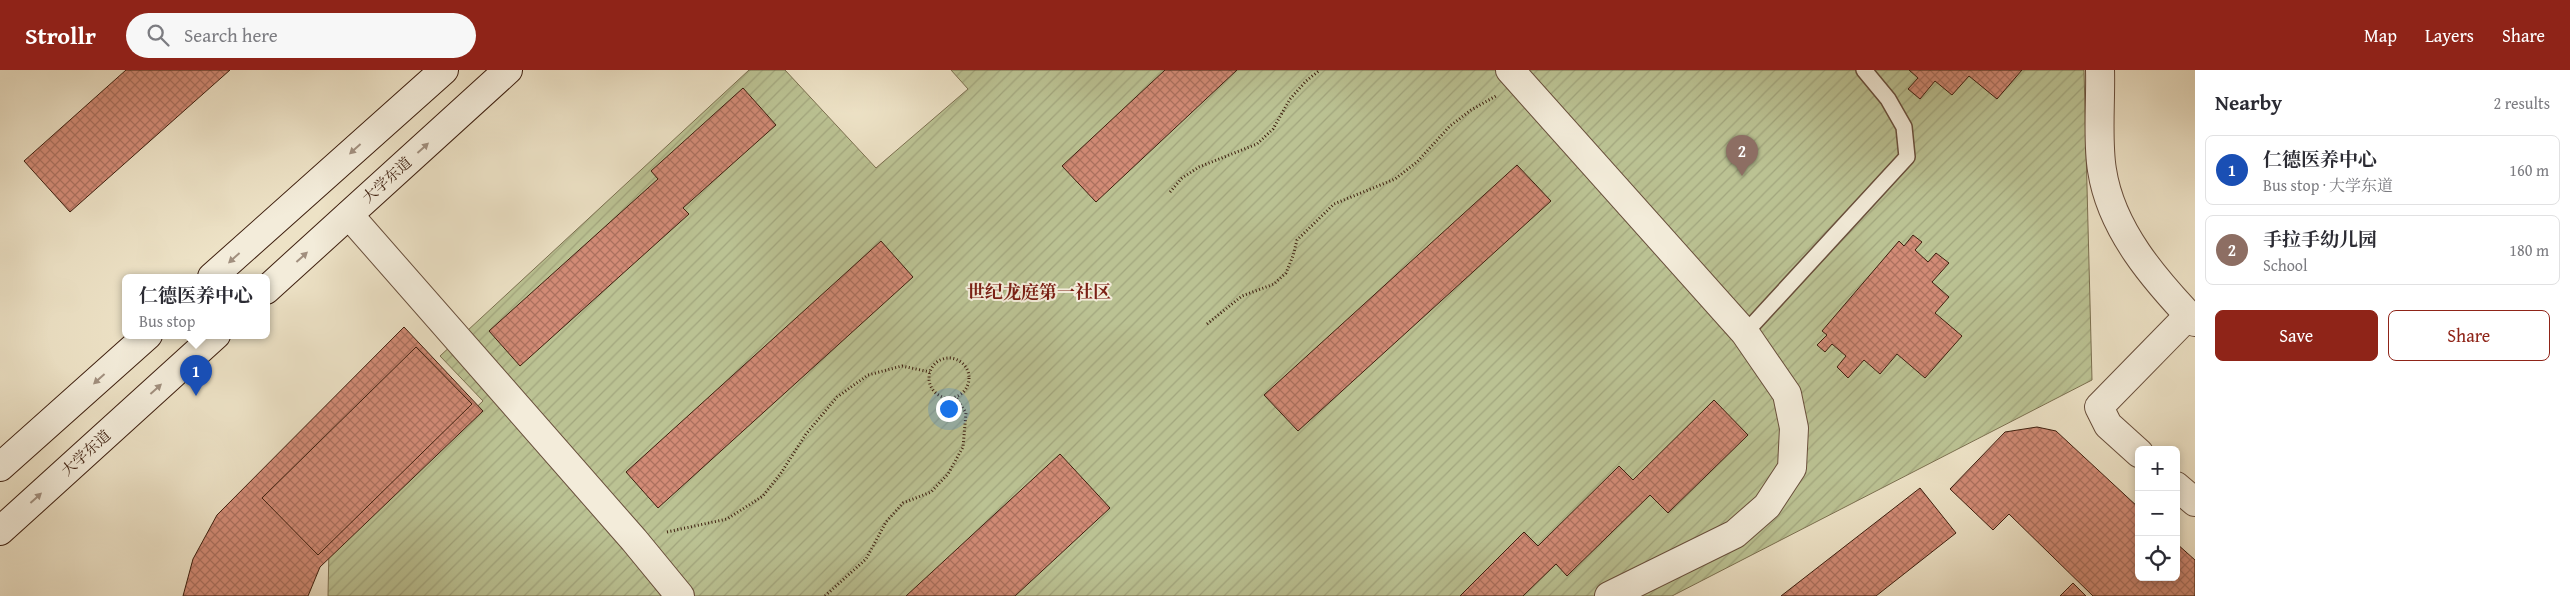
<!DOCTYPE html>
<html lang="en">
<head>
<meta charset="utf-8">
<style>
	:root { --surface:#fff; --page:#f7f7f7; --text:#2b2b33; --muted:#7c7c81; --line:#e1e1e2; --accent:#8f2418 }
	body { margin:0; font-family:"Gentium Book Plus","Noto Serif SC",serif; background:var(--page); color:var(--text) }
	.controls { position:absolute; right:15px; bottom:15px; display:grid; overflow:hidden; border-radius:8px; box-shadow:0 2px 8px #0003 }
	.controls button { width:45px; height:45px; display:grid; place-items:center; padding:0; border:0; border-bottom:1px solid var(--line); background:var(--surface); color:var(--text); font:25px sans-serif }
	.you { position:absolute; left:948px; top:338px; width:18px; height:18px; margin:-12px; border:4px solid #fff; border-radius:50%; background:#1a73e8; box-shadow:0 0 0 8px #1a73e833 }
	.badge { display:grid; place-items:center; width:32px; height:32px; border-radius:50%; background:var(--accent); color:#fff; font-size:16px; font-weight:700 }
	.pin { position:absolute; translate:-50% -41px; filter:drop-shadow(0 1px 2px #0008) }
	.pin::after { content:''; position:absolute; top:26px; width:18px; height:15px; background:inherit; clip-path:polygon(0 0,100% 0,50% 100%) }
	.popup { position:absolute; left:122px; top:204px; width:148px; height:65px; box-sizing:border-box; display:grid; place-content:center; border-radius:8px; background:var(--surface); filter:drop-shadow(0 1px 4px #0005); font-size:16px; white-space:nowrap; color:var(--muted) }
	.popup b { font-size:19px; color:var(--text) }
	.popup::after { content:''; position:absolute; left:50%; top:100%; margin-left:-10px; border:10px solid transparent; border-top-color:var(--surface) }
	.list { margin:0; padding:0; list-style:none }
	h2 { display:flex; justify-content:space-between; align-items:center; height:65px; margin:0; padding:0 20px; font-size:21px }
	h2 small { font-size:16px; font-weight:400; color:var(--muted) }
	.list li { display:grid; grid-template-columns:32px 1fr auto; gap:15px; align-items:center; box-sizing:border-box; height:70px; margin:0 10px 10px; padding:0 10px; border:1px solid var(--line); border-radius:8px }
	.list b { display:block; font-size:19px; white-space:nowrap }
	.list p { margin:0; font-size:16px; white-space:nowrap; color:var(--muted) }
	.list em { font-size:16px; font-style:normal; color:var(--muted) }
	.actions { display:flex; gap:10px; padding:15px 20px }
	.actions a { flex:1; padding:11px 0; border:1px solid var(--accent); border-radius:8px; text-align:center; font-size:18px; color:var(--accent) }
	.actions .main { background:var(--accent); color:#fff }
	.icon { flex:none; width:28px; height:28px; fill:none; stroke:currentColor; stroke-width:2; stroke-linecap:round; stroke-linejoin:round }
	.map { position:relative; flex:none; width:2195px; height:526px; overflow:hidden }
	header { display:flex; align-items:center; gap:30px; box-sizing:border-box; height:70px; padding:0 25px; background:var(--accent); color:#fff }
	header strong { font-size:24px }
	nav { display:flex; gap:28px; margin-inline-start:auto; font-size:18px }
	.search { width:350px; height:45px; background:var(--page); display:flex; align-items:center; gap:12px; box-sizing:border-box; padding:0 18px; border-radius:28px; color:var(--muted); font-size:19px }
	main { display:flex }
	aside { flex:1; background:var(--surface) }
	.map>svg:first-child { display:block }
</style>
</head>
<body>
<header>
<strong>Strollr</strong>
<div class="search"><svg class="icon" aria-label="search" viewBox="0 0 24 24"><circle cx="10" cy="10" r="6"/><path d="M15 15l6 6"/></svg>Search here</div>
<nav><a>Map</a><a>Layers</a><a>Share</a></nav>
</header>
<main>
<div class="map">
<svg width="2195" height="526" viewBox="0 0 2195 526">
	<defs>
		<pattern id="garden-furrows" width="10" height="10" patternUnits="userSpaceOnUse" patternTransform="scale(1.25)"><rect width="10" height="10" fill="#bbc293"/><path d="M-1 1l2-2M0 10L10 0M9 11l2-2" fill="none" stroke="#a2a67e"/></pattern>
		<pattern id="building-cross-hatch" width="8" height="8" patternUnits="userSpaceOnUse" patternTransform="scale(1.25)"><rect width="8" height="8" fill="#d28b76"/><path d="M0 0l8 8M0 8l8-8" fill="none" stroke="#ac715f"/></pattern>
	</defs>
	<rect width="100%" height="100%" fill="#ede2c6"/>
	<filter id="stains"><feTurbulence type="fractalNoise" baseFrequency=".004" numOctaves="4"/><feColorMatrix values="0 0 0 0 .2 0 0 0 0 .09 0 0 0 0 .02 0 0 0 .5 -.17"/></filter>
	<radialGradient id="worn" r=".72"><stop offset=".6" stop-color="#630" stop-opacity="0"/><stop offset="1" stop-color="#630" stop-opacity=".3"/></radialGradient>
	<path fill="url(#garden-furrows)" stroke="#7c7050" d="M749,0h36l91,98 92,-79 -17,-19h1133l8,310 -420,216h-1344l1,-49 154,-146 -43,-45z"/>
	<g fill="url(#building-cross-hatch)" stroke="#3d1e0e">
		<path d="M126,0h104l-160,142 -46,-51z"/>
		<path d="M1165,0h72l-141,132 -34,-36z"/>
		<path d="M1909,0h113l-25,29 -28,-23 -17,19 -17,-14 -15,18 -12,-10 10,-11z"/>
		<path d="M743,18l33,37 -93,83 6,6 -169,152 -31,-35 169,-152 -7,-8z"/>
		<path d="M1517,95l34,36 -253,230 -34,-36z"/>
		<path d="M1913,165l9,7 -7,8 13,12 8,-9 13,10 -17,19 17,15 -14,16 27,23 -37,42 -28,-24 -17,20 -16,-14 -16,18 -11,-11 9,-11 -14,-12 -7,8 -8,-7 10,-10 -5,-4 77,-90 5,5z"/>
		<path d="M881,171l32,36 -255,231 -32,-36z"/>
		<path d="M404,257l79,84 -163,156 -12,29h-125l10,-37 24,-44z"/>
		<path d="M416,277l56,57 -154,151 -56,-57z"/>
		<path d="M1714,330l34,35 -80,78 -18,-18 -83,81 -11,-12 -33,32h-63l64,-64 14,14 81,-80 14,14z"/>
		<path d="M2037,357l19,4 83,77v69h37v-34l19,17v36h-102l-84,-82 -16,16 -43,-41 55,-57z"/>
		<path d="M1060,384l50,54 -95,88h-109z"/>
		<path d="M1920,418l36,45 -80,63h-95z"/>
		<path d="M2073,513l13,13h-26z"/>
	</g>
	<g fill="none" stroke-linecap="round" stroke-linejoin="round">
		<g stroke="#694f3c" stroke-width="18">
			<path id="lane" d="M1745,263l162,-176 -3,-30 -16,-28 -24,-29"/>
		</g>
		<g stroke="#694f3c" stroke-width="30">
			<g id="street">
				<path d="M1510,0l235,263 42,61 7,34 -2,40 -25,38 -32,28 -126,62"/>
				<path d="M2100,0c1,31 -3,70 2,100 9,60 53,110 93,152"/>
				<path d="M349,145l285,325 46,56"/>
				<path d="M2139,383l-31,-28 -9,-18 90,-92"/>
				<path d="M2176,416l19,16"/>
			</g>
		</g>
		<g stroke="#3d1e0e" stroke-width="30">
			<g id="secondary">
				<path d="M212,207l232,-207"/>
				<path d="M266,220l242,-220"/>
				<path d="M0,397l148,-132"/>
				<path d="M0,461l216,-196"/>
			</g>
		</g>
		<g stroke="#3d1e0e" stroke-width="3" stroke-dasharray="1 2.5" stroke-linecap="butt">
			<path d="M1170,122l12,-14 17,-11 58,-23 16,-15 17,-30 16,-18 14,-11"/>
			<path d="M1207,254l35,-28 32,-12 12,-11 7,-17 4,-16 37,-36 61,-25 22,-17 33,-36 21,-16 25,-14"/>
			<circle cx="949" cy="308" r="20"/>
			<path d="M667,462l60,-13 36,-23 18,-23 25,-39 31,-37 31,-22 34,-9 28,6"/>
			<path d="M825,526l41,-37 20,-37 17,-19 28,-11 17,-18 15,-27 3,-34 -10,-16"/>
		</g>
		<use href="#lane" stroke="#f3ecda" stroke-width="15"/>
		<use href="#street" stroke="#f3ecda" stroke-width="28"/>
		<use href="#secondary" stroke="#f3ecda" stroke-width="28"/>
	</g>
	<defs><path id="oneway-solid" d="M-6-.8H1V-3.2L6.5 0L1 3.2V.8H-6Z" transform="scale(1.25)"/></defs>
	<g fill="#a18f7e">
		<use href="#oneway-solid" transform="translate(423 78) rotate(-42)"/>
		<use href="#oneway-solid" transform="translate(355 79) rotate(138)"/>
		<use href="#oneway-solid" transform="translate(302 187) rotate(-42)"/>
		<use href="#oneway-solid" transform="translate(234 188) rotate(138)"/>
		<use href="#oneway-solid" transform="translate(99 309) rotate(138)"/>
		<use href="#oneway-solid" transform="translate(156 319) rotate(-42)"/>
		<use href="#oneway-solid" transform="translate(36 428) rotate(-42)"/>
	</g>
	<g text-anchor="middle" stroke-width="4" stroke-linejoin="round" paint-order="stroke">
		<g font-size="15" fill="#3d1e0e" stroke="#f3ecda">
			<text transform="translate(387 110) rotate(-42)" y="5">大学东道</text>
			<text transform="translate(86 383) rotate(-42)" y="5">大学东道</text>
		</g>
		<g font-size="18" font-weight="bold" fill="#7a1f14" stroke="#f3ecda">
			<text x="1039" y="228">世纪龙庭第一社区</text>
		</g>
	</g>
	<rect width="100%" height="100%" filter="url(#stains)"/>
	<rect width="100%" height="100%" fill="url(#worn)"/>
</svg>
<div class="controls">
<button>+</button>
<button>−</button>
<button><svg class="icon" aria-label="locate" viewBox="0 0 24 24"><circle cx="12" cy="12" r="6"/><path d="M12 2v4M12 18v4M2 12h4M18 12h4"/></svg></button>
</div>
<div class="you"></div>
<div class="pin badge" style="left:196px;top:326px;background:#1a4fb4">1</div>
<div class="popup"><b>仁德医养中心</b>Bus stop</div>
<div class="pin badge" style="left:1742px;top:106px;background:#8d6e63">2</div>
</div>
<aside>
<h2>Nearby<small>2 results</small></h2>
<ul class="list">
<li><span class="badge" style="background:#1a4fb4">1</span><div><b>仁德医养中心</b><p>Bus stop · 大学东道</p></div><em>160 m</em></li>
<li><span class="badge" style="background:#8d6e63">2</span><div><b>手拉手幼儿园</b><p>School</p></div><em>180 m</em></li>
</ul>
<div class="actions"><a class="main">Save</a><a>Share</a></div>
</aside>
</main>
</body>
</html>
